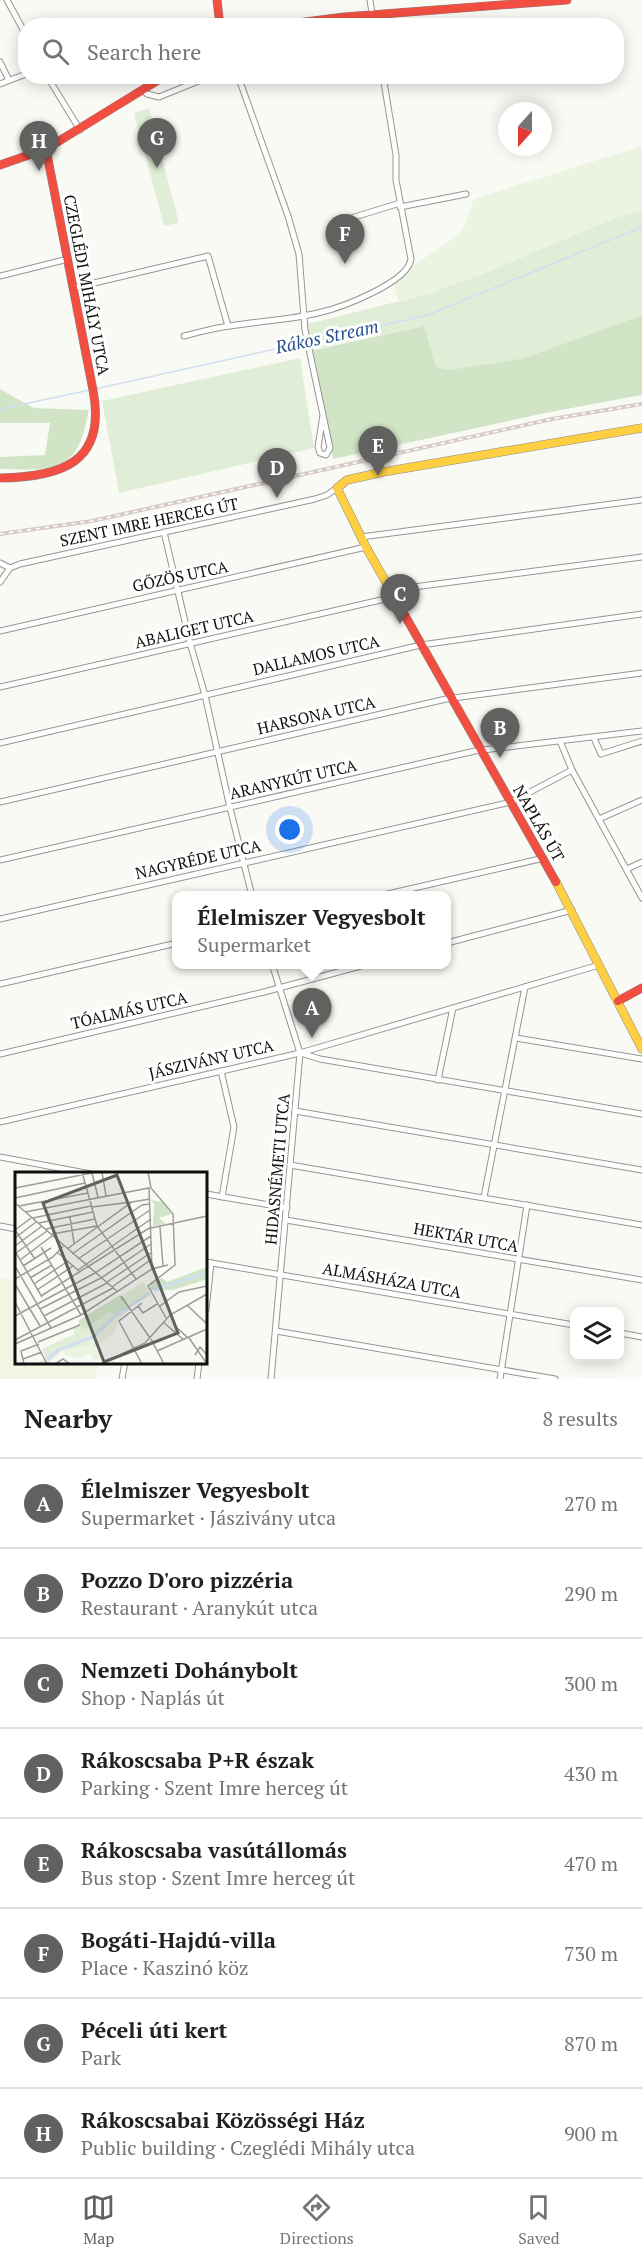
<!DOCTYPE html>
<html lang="en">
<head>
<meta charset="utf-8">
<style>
	:root { --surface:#fff; --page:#f2f2f2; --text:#202124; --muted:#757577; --line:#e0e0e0; --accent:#616160 }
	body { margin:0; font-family:"PT Serif",serif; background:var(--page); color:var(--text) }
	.controls { position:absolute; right:18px; bottom:18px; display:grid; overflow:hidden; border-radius:12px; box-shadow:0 3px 15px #0003 }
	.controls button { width:54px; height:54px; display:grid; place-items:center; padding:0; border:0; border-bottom:2px solid var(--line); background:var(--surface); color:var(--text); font:30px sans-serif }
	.compass { position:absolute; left:498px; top:102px; width:54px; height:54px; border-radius:50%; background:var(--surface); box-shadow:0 3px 15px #0003; rotate:201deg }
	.you { position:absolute; left:290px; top:830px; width:21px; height:21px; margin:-15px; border:4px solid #fff; border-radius:50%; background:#1a73e8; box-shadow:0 0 0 9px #1a73e833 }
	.badge { display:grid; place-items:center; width:39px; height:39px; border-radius:50%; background:var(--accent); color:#fff; font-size:20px; font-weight:700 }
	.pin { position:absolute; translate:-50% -50px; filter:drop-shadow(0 2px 3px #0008) }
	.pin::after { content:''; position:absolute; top:32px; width:21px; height:18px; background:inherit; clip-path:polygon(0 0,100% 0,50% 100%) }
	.popup { position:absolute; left:172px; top:891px; width:279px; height:78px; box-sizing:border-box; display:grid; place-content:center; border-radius:12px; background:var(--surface); filter:drop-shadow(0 2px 4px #0005); font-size:20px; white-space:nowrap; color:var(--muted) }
	.popup b { font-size:22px; color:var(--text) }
	.popup::after { content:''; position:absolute; left:50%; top:100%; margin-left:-12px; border:12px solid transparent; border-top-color:var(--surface) }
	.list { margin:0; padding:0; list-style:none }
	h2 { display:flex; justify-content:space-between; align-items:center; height:78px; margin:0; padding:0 24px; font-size:26px }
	h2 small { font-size:20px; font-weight:400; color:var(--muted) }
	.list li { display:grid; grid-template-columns:39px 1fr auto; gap:18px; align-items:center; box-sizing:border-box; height:90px; padding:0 24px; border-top:2px solid var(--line) }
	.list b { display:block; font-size:22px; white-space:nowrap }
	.list p { margin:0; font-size:20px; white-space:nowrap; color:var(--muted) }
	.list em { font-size:20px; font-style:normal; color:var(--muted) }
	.icon { flex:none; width:33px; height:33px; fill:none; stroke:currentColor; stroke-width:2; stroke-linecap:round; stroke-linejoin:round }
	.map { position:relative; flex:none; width:642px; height:1379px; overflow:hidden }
	.search { position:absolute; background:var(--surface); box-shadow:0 3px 15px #0003; left:18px; right:18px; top:18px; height:66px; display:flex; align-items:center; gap:15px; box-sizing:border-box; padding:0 21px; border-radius:24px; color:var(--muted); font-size:22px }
	.sheet { height:798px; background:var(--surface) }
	nav { display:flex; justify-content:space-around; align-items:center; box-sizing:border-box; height:84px; border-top:2px solid var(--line); background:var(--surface); font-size:16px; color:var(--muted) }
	nav a { display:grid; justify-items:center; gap:3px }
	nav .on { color:var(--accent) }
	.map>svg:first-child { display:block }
</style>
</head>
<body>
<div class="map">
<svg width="642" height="1379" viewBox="0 0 642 1379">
	<rect width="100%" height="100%" fill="#fafaf5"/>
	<path fill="#f3f5e3" d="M0,1277l16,3v82l82,1 -3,16h-95z"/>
	<g fill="#e1eed7">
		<path d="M149,108l30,115 -15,3 -30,-113z"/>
		<path d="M642,210v105l-118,43 -75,12 -13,-3 -13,-41 -113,24 -3,-26 124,-31 184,-75z"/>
		<path d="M300,358l14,90 -195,45 -17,-92z"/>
	</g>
	<g fill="#d1e5c6">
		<path d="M642,315v80l-92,17 -217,47 -23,-108 114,-25 12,41 13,3 75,-12z"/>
		<path d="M0,389l34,19 55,2c-3,12 -5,26 -11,37 -15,28 -51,22 -78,22v-12l45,-2 5,-32h-50z"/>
	</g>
	<path fill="#ebf3e1" d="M642,146v64l-27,8 -132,56 -52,19 -32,10 -7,-23 59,-40 12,-11 11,-30z"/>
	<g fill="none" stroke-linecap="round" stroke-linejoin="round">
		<g stroke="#cfdff1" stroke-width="1.5">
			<path d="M95,389l333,-74 214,-88"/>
			<path d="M0,409l90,-19"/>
		</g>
		<g stroke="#959593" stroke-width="7">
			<g id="street">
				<path d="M7,0l19,35"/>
				<path d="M370,0l4,26"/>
				<path d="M0,62l9,18"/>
				<path d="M47,76l33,54"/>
				<path d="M238,76l50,140 11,38 6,76 25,118 -4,7 -6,-2 -2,-6 5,-32"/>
				<path d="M0,84l26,-10"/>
				<path d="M143,90l4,4 12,3 52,-21"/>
				<path d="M400,207l66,-13"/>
				<path d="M348,219l52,-16"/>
				<path d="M0,276l68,-17"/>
				<path d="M73,288l135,-32 20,70"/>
				<path d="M184,336c15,-4 30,-8 46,-10 29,-5 59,-6 88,-13 22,-5 90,-30 93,-54l-15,-79v-25l-13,-79"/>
				<path d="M164,532l26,111 15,52 25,113 22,88"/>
				<path d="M361,537l281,-37"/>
				<path d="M0,563l10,5"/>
				<path d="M0,582l10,-14 10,-4 295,-65 12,-4 10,-7"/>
				<path d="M391,590l251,-33"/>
				<path d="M0,631l366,-84"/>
				<path d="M0,687l394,-90"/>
				<path d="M594,738l7,16 41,-13"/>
				<path d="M560,741l12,29 70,128"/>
				<path d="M0,743l421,-98 221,-31"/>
				<path d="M0,802l446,-103 196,-26"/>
				<path d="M599,819l43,-19"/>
				<path d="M0,860l475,-109 167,-20"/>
				<path d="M627,869l15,-7"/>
				<path d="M379,896l165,-38"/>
				<path d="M0,919l511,-117 61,-32"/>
				<path d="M447,943l125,-33"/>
				<path d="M0,984l177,-41"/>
				<path d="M516,1038l126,21"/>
				<path d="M301,1053l19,6 322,55"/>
				<path d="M0,1054l264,-62 104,-28"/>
				<path d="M221,1071l13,56 -12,70"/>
				<path d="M438,1080l15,-72"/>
				<path d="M295,1111l347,59"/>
				<path d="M0,1122l300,-69 299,-88"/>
				<path d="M0,1157l91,17"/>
				<path d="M290,1165l352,60"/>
				<path d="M206,1194l81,14"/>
				<path d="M484,1197l41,-210"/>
				<path d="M286,1220l356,60"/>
				<path d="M0,1226l16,3"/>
				<path d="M206,1262l368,63"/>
				<path d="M206,1310l5,-47"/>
				<path d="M276,1331l279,48"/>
				<path d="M620,1333l22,4"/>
				<path d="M122,1379l3,-17"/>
				<path d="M197,1379l2,-17"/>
				<path d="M271,1379l29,-326 -28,-89"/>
				<path d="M500,1379l27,-174"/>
			</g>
		</g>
		<g stroke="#8b8b89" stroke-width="9">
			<g id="slow">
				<path d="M395,598l-29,-51 -29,-59 10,-8 36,-8 259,-44"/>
				<path d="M556,882l86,167"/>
			</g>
		</g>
		<g stroke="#8b8b89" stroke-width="9">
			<g id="jam">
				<path d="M217,0l3,26"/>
				<path d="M274,26l70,-9 223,-17"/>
				<path d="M0,165l46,-16 119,-73"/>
				<path d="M0,478c61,-1 107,-15 93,-88l-47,-241"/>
				<path d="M395,598l161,284"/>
				<path d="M618,1001l24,-13"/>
			</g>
		</g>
		<use href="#street" stroke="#fefefe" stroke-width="5"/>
		<use href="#slow" stroke="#ffcf43" stroke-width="8"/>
		<use href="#jam" stroke="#f24e42" stroke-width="8"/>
		<g stroke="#d5cac7" stroke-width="4">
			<path id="rail" d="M0,534l92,-13 460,-102 90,-15"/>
		</g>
		<use href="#rail" stroke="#fff" stroke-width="1.5" stroke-dasharray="4.5" stroke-linecap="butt"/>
	</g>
	<g text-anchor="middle" stroke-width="6" stroke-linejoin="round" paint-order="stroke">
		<g font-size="16" fill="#0f0f0f" stroke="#fff">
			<text transform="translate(87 285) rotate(79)" y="6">CZEGLÉDI MIHÁLY UTCA</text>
			<text transform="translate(149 522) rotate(-12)" y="6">SZENT IMRE HERCEG ÚT</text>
			<text transform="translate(180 576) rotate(-12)" y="6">GŐZÖS UTCA</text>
			<text transform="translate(194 629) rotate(-13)" y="6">ABALIGET UTCA</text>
			<text transform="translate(316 655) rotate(-13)" y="6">DALLAMOS UTCA</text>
			<text transform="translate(316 715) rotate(-13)" y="6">HARSONA UTCA</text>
			<text transform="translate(293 779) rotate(-13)" y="6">ARANYKÚT UTCA</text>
			<text transform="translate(539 823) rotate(60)" y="6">NAPLÁS ÚT</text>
			<text transform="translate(198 859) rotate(-13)" y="6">NAGYRÉDE UTCA</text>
			<text transform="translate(129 1010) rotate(-13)" y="6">TÓALMÁS UTCA</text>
			<text transform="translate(211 1059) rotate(-13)" y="6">JÁSZIVÁNY UTCA</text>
			<text transform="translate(277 1169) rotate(-85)" y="6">HIDASNÉMETI UTCA</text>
			<text transform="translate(466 1237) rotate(10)" y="6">HEKTÁR UTCA</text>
			<text transform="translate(392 1280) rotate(10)" y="6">ALMÁSHÁZA UTCA</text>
		</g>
		<g font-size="18" font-style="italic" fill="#275191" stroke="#fff">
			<text transform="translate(327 337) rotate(-12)" y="6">Rákos Stream</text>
		</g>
	</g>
	<g transform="translate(15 1172)">
		<rect width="192" height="192" fill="#fafaf5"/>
		<path d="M128,110l6,10 -21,14 -6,-10zM112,135l2,3 -43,35 -24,6 -15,13h-13l12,-5 -4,-10 32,-15 -1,-5 6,-3 6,4 25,-19z" fill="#e1eed7"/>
		<path d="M136,28l11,2 9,12 -12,4 7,6 -13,2 1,-22zM192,95v12l-34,11h-23l1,-8 11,-4 5,4zM105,123l7,12 -12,8 -5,-4 -25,19 -6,-4v-6z" fill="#d1e5c6"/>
		<path d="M104,144l-4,16 -20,16 6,10 -6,3 -5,-8 -10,6 -15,-4 -1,-5 22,-5z" fill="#ebf3e1"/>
		<path fill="none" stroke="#cfdff1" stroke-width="3" d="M139,118l53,-17M32,187l11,-9 35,-13 22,-21 35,-23"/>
		<path fill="none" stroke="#9c9c99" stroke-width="1.5" d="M67,0l15,54 39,53M87,0l4,24M133,0l3,16 22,26 2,51 -27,21 18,32M77,1l6,24M0,16l82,-16M0,26l70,-15M0,31l103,89M4,34l69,-13M77,35l40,-5M10,40l124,-24 3,81M55,45l4,26M18,46l58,-12M24,51l54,-11M145,55l3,39M136,56l56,-12M31,57l49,-10M0,58l20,29M0,58l16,-12M37,62l45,-8M0,66l21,-16M0,74l27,-20M26,75l40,68M52,77l65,-47 18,-3M42,80l22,19M1,81l26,44M1,81l31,-22M57,82l70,-49 8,-1M63,87l72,-49M5,88l32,-24M0,94l36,62M8,94l28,-18M63,98l73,-51M15,106l22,-13M0,107l38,-22 10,-11M92,110l45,-30M0,112l25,42M19,112l34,-23M97,115l40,-28M22,118l36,-24M26,124l110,-69M108,128l-2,-4 29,42M0,130l32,62M172,133l20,19M123,134l5,7 14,-9M145,134l19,-14 28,-6M25,137l61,-31 50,-34M0,144l80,-43 56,-37M29,144l63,-33M148,150l21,18M159,153l14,13M174,166l18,26M136,167l13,25M0,168l98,-52M23,170l42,-17M0,172l66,-29 71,-46 16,-4M142,179l50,-22M180,183l5,-8 7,8M8,187l19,-7M9,192l-3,-13 18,-7M40,192l8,-5 7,5M86,192l44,-21 25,-28 37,-21M127,192l-23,-43 23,-18"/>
		<path fill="#616160" fill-opacity="0.15" stroke="#616160" stroke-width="3" d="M102,3l61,158 -74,29 -61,-159z"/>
		<rect width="192" height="192" fill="none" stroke="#0f0f0f" stroke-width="3"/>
	</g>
</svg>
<div class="controls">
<button><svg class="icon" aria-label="layers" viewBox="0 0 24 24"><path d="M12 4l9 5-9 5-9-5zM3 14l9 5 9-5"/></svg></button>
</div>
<svg class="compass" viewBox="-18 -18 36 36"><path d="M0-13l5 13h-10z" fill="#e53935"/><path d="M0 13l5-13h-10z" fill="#757577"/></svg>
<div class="you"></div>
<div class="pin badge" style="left:312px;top:1038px">A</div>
<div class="popup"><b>Élelmiszer Vegyesbolt</b>Supermarket</div>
<div class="pin badge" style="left:500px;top:758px">B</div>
<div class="pin badge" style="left:400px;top:624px">C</div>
<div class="pin badge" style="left:277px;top:498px">D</div>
<div class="pin badge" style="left:378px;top:476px">E</div>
<div class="pin badge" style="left:345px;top:264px">F</div>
<div class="pin badge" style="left:157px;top:168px">G</div>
<div class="pin badge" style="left:39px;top:171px">H</div>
<div class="search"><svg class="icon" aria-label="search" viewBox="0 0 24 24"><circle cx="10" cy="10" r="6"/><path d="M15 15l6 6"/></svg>Search here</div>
</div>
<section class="sheet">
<h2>Nearby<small>8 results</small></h2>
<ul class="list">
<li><span class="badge">A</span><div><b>Élelmiszer Vegyesbolt</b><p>Supermarket · Jászivány utca</p></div><em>270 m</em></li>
<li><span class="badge">B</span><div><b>Pozzo D'oro pizzéria</b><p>Restaurant · Aranykút utca</p></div><em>290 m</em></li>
<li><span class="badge">C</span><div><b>Nemzeti Dohánybolt</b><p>Shop · Naplás út</p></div><em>300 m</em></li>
<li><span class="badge">D</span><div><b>Rákoscsaba P+R észak</b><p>Parking · Szent Imre herceg út</p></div><em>430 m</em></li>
<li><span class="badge">E</span><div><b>Rákoscsaba vasútállomás</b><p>Bus stop · Szent Imre herceg út</p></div><em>470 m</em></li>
<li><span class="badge">F</span><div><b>Bogáti-Hajdú-villa</b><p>Place · Kaszinó köz</p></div><em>730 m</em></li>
<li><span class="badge">G</span><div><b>Péceli úti kert</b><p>Park</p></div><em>870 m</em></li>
<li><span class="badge">H</span><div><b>Rákoscsabai Közösségi Ház</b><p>Public building · Czeglédi Mihály utca</p></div><em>900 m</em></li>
</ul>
</section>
<nav>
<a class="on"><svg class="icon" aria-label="map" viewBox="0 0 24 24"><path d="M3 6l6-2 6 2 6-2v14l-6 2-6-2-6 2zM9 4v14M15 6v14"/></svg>Map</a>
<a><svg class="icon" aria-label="directions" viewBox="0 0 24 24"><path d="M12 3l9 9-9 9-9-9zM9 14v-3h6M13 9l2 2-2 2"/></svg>Directions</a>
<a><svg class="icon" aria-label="saved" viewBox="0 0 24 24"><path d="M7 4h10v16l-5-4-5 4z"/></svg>Saved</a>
</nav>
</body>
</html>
